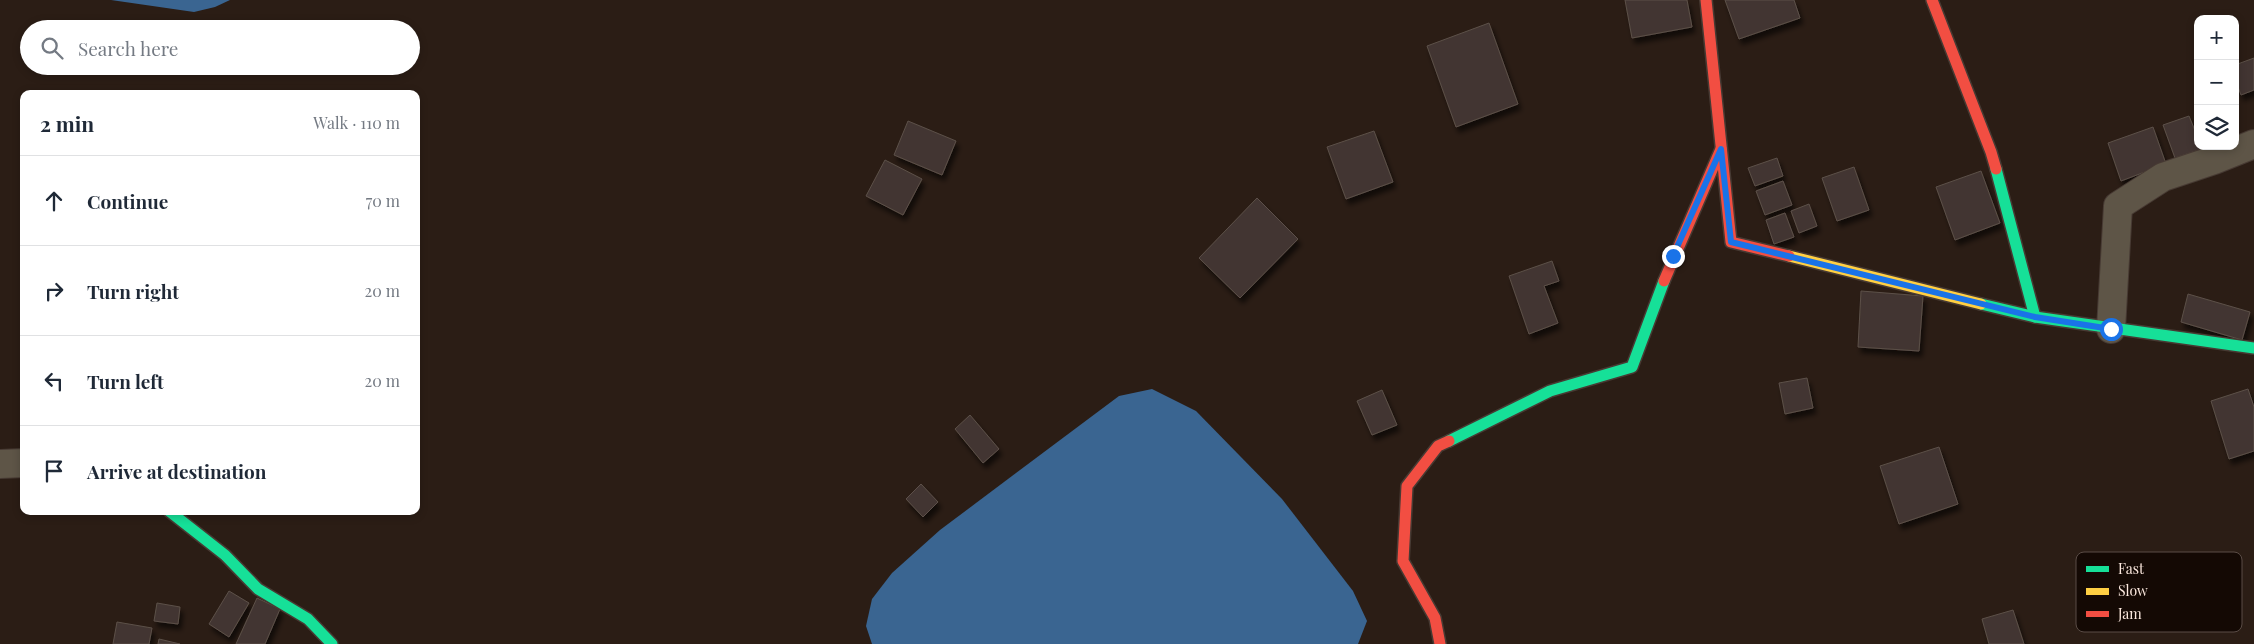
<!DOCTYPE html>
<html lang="en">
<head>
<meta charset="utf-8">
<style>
	:root { --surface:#fff; --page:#f2f2f3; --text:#1f2937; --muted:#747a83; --line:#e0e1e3 }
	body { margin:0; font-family:"Playfair Display",serif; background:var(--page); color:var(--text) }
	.controls { position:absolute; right:15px; top:15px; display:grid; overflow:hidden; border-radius:10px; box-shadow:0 2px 8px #0003 }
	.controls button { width:45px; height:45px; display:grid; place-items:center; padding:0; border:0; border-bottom:1px solid var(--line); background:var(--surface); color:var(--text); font:25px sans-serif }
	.stop { position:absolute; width:15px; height:15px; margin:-11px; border:4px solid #1a73e8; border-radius:50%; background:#fff }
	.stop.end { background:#1a73e8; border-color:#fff; box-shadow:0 1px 5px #0008 }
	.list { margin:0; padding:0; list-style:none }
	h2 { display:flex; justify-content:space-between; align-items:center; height:65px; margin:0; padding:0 20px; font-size:21px }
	h2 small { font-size:16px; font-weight:400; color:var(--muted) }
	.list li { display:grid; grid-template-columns:32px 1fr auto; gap:15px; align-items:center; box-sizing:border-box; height:90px; padding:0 20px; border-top:1px solid var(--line) }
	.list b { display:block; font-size:19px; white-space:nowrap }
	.list em { font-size:16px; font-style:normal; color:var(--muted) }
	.icon { flex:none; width:28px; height:28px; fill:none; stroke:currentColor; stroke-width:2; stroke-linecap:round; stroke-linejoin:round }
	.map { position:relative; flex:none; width:2254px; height:644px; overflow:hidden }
	.search { position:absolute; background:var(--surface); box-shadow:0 2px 8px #0003; left:20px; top:20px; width:400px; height:55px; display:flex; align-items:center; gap:12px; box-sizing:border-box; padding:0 18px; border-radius:28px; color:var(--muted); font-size:19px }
	.panel { position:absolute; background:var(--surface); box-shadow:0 2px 8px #0003; left:20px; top:90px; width:400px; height:425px; border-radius:10px }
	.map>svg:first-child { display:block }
</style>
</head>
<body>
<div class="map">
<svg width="2254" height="644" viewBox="0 0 2254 644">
	<defs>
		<filter id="shadow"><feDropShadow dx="3" dy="5.5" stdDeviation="2.5" flood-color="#0009"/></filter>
	</defs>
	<rect width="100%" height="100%" fill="#2b1d15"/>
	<g fill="#3a6591">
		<path d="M111,0h119l-15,7 -21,5z"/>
		<path d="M1152,389l44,22 86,88 71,92 14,30 -9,23h-486l-6,-18 6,-27 20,-26 48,-43 179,-134z"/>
	</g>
	<g fill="#433630" stroke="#5c5049" filter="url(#shadow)">
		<path d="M1625,0h62l5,27 -60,11z"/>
		<path d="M1725,0h69l6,18 -61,21z"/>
		<path d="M1489,23l29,81 -62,23 -29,-81z"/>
		<path d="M2254,58v32l-13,5 -6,-16v-14z"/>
		<path d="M2189,116l9,22v8h3l1,3 -27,9 -12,-33z"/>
		<path d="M908,121l48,20 -14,34 -48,-20z"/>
		<path d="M2153,127l13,37 -45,17 -13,-38z"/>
		<path d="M1374,131l19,51 -47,17 -19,-52z"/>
		<path d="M1777,158l6,18 -28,10 -7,-18z"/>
		<path d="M885,160l37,19 -19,36 -37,-19z"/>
		<path d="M1854,167l15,43 -32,11 -15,-43z"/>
		<path d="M1981,171l19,52 -45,17 -19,-53z"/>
		<path d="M1783,181l9,24 -27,10 -9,-24z"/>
		<path d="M1257,198l41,41 -58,59 -41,-40z"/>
		<path d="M1809,204l8,22 -18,7 -8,-22z"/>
		<path d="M1785,213l9,24 -20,7 -8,-24z"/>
		<path d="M1552,261l7,20 -15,5 14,37 -29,11 -20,-58z"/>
		<path d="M1861,291l62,5 -4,55 -61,-4z"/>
		<path d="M2188,294l62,18 -8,28 -61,-18z"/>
		<path d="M1807,378l6,30 -28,6 -6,-31z"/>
		<path d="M2248,389l6,18v44l-25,8 -18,-58z"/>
		<path d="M1382,390l15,35 -25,10 -15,-34z"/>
		<path d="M970,415l29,34 -16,14 -28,-34z"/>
		<path d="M1939,447l19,57 -59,20 -19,-58z"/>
		<path d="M921,484l17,18 -15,15 -17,-18z"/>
		<path d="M229,591l20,12 -20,34 -20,-13z"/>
		<path d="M257,598l23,11 -15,35h-29z"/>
		<path d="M157,603l23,4 -2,17 -24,-3z"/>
		<path d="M2013,610l11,34h-35l-7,-25z"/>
		<path d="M117,622l35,6 -3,16h-36z"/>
		<path d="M159,639l21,5h-22z"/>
	</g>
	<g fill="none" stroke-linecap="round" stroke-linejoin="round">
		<g stroke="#473a33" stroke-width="30">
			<g id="street">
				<path d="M2111,329l7,-123 45,-29 51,-17 40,-16"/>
				<path d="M0,464l24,-1"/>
			</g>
		</g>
		<g stroke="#473a33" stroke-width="14">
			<g id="fast">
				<path d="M1996,169l39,148"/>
				<path d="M1981,304l54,13 219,31"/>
				<path d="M1449,441l101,-50 82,-24 32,-86"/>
				<path d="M169,511l56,44 33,34 50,30 24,25"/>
			</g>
		</g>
		<g stroke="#473a33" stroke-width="14">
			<path id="slow" d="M1789,256l192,48"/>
		</g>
		<g stroke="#473a33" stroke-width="14">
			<g id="jam">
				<path d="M1706,0l25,242 58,14"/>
				<path d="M1932,0l59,152 5,17"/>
				<path d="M1664,281l57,-132"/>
				<path d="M1440,644l-5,-26 -32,-57 4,-75 31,-40 11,-5"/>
			</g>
		</g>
		<use href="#street" stroke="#5e5547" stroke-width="28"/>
		<use href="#fast" stroke="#16e098" stroke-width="11"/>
		<use href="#slow" stroke="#ffcf43" stroke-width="11"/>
		<use href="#jam" stroke="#f24e42" stroke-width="11"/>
	</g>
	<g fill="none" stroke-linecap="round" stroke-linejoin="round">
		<path stroke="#1a73e8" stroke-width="6" d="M1673,256l48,-107 10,93 304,75 76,12"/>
	</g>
	<rect x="2076" y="552" width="166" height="80" rx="8" fill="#140904" stroke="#5a4c46" stroke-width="1"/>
	<rect x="2086" y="566" width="23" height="6" fill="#16e098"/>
	<rect x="2086" y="588" width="23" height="7" fill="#ffcf43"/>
	<rect x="2086" y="611" width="23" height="6" fill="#f24e42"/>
	<g font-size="14" fill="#fce9df">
		<text x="2118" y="574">Fast</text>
		<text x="2118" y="596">Slow</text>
		<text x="2118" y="619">Jam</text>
	</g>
</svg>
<div class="controls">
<button>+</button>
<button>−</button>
<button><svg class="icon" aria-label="layers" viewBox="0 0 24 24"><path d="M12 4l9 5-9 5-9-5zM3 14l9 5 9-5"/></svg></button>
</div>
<div class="stop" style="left:2111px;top:329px"></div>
<div class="stop end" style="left:1673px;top:256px"></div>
<div class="search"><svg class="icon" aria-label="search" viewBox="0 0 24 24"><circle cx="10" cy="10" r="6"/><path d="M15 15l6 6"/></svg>Search here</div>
<section class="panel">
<h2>2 min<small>Walk · 110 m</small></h2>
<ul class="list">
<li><svg class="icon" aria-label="ahead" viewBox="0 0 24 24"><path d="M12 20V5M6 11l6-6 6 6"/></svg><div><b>Continue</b></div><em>70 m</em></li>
<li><svg class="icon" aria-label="right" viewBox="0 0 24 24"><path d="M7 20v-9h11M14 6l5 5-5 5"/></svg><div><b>Turn right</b></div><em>20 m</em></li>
<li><svg class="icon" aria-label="left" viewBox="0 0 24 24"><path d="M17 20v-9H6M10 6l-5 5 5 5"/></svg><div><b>Turn left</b></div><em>20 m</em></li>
<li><svg class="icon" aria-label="arrive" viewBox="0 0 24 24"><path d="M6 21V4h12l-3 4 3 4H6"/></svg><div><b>Arrive at destination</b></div></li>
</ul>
</section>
</div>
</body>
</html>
